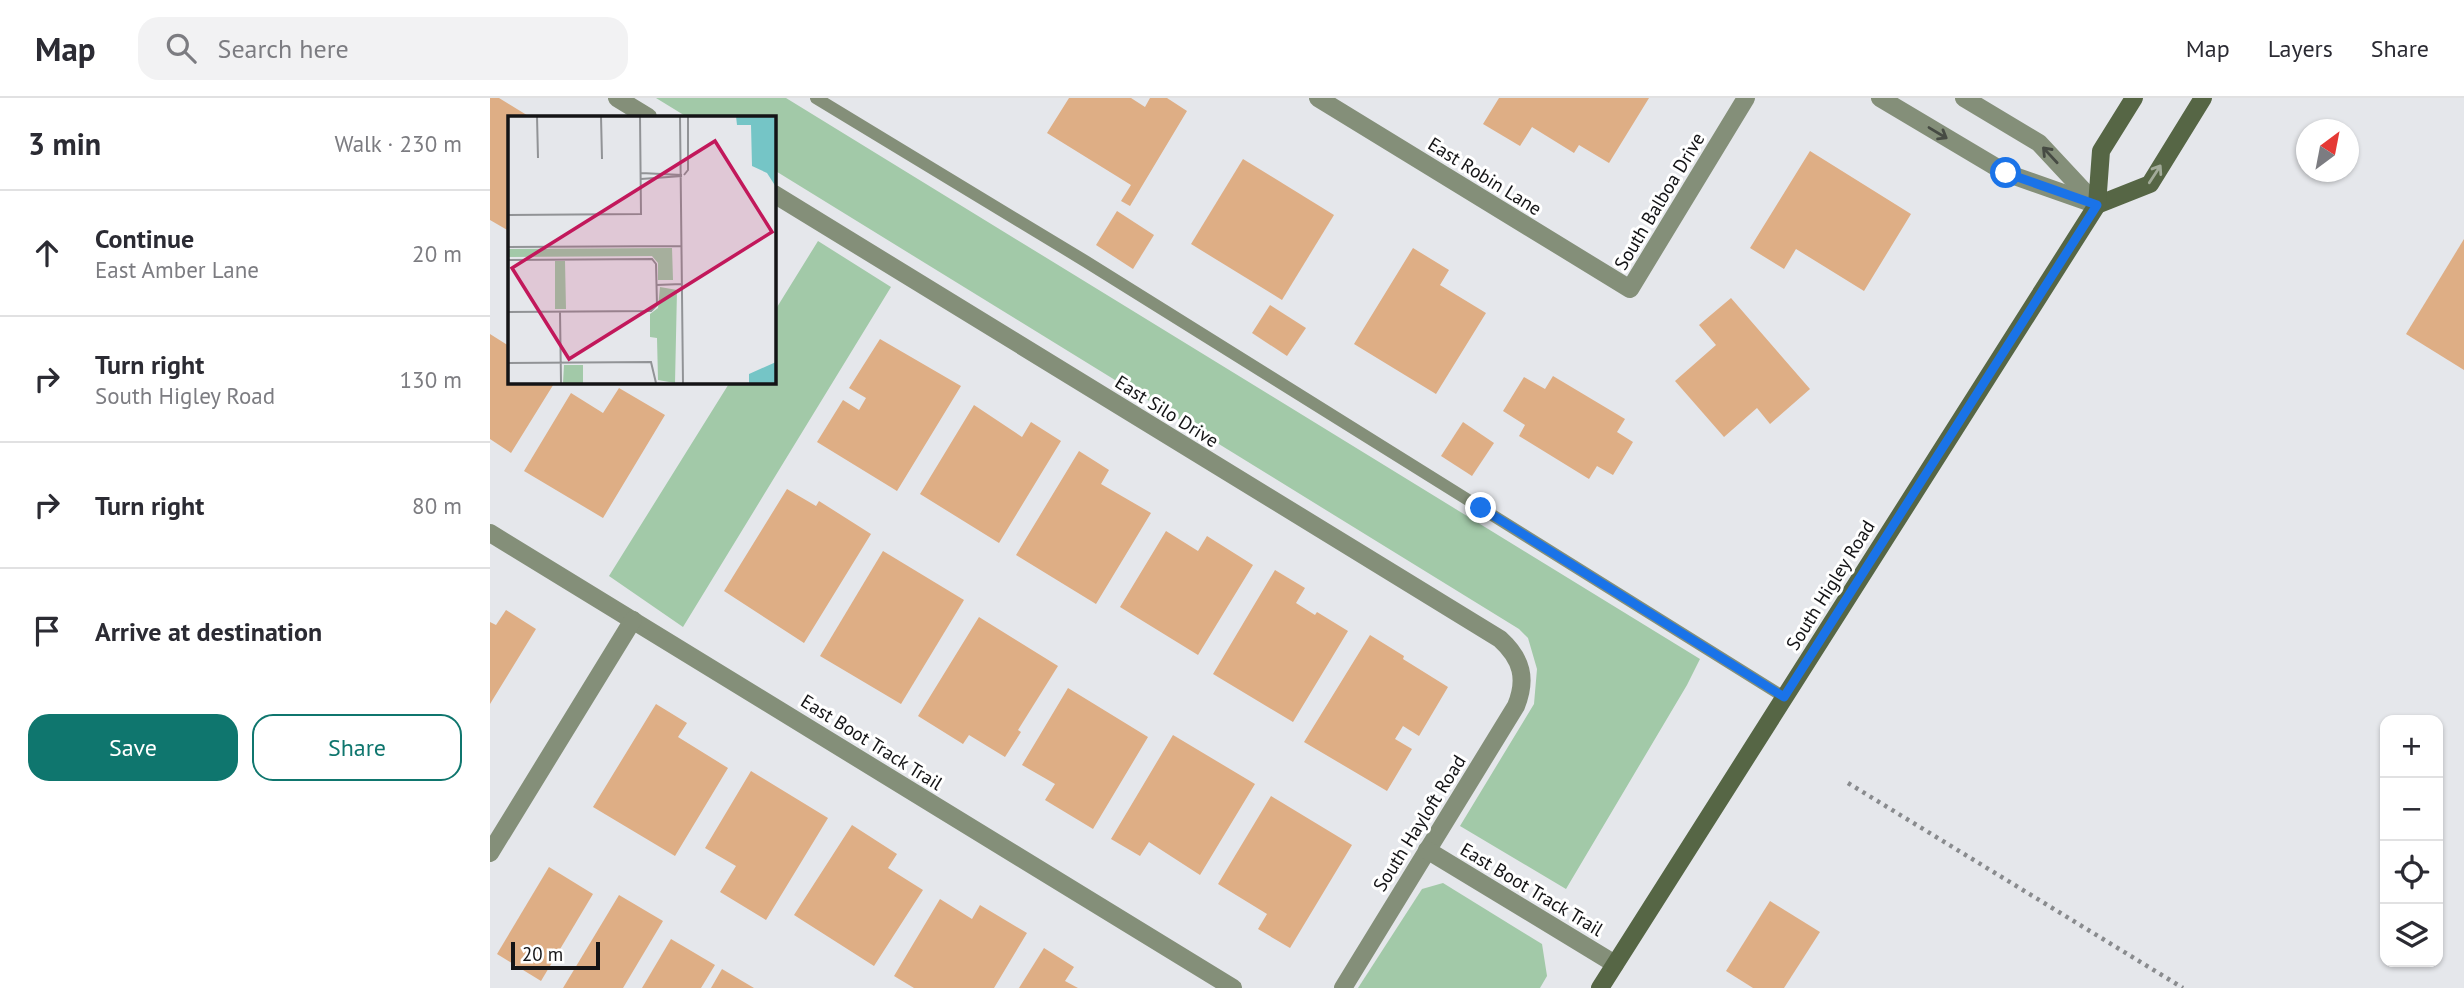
<!DOCTYPE html>
<html lang="en">
<head>
<meta charset="utf-8">
<style>
	:root { --surface:#fff; --page:#f2f2f3; --text:#2b2b33; --muted:#7c7c81; --line:#e1e1e2; --accent:#0f766e }
	body { margin:0; font-family:"PT Sans",sans-serif; background:var(--page); color:var(--text) }
	.controls { position:absolute; right:21px; bottom:21px; display:grid; overflow:hidden; border-radius:14px; box-shadow:0 2px 5px #0004 }
	.controls button { width:63px; height:63px; display:grid; place-items:center; padding:0; border:0; border-bottom:2px solid var(--line); background:var(--surface); color:var(--text); font:35px sans-serif }
	.compass { position:absolute; left:1806px; top:21px; width:63px; height:63px; border-radius:50%; background:var(--surface); box-shadow:0 2px 5px #0004; rotate:32deg }
	.scale { position:absolute; left:21px; bottom:18px; width:89px; box-sizing:border-box; padding-left:7px; border:4px solid #141416; border-top:0; font-size:19px; line-height:24px; white-space:nowrap; color:#141416; -webkit-text-stroke:5px #fff; paint-order:stroke }
	.stop { position:absolute; width:21px; height:21px; margin:-16px; border:5px solid #1a73e8; border-radius:50%; background:#fff }
	.stop.end { background:#1a73e8; border-color:#fff; box-shadow:0 2px 7px #0008 }
	.list { margin:0; padding:0; list-style:none }
	h2 { display:flex; justify-content:space-between; align-items:center; height:91px; margin:0; padding:0 28px; font-size:30px }
	h2 small { font-size:23px; font-weight:400; color:var(--muted) }
	.list li { display:grid; grid-template-columns:46px 1fr auto; gap:21px; align-items:center; box-sizing:border-box; height:126px; padding:0 28px; border-top:2px solid var(--line) }
	.list b { display:block; font-size:26px; white-space:nowrap }
	.list p { margin:0; font-size:23px; white-space:nowrap; color:var(--muted) }
	.list em { font-size:23px; font-style:normal; color:var(--muted) }
	.actions { display:flex; gap:14px; padding:21px 28px }
	.actions a { flex:1; padding:16px 0; border:2px solid var(--accent); border-radius:21px; text-align:center; font-size:24px; color:var(--accent) }
	.actions .main { background:var(--accent); color:#fff }
	.icon { flex:none; width:38px; height:38px; fill:none; stroke:currentColor; stroke-width:2; stroke-linecap:round; stroke-linejoin:round }
	.map { position:relative; flex:none; width:1974px; height:890px; overflow:hidden }
	header { display:flex; align-items:center; gap:42px; box-sizing:border-box; height:98px; padding:0 35px; background:var(--surface); border-bottom:2px solid var(--line) }
	header strong { font-size:33px }
	nav { display:flex; gap:38px; margin-inline-start:auto; font-size:24px }
	.search { width:490px; height:63px; background:var(--page); display:flex; align-items:center; gap:18px; box-sizing:border-box; padding:0 24px; border-radius:21px; color:var(--muted); font-size:26px }
	main { display:flex }
	aside { flex:1; background:var(--surface) }
	.map>svg:first-child { display:block }
</style>
</head>
<body>
<header>
<strong>Map</strong>
<div class="search"><svg class="icon" aria-label="search" viewBox="0 0 24 24"><circle cx="10" cy="10" r="6"/><path d="M15 15l6 6"/></svg>Search here</div>
<nav><a>Map</a><a>Layers</a><a>Share</a></nav>
</header>
<main>
<aside>
<h2>3 min<small>Walk · 230 m</small></h2>
<ul class="list">
<li><svg class="icon" aria-label="ahead" viewBox="0 0 24 24"><path d="M12 20V5M6 11l6-6 6 6"/></svg><div><b>Continue</b><p>East Amber Lane</p></div><em>20 m</em></li>
<li><svg class="icon" aria-label="right" viewBox="0 0 24 24"><path d="M7 20v-9h11M14 6l5 5-5 5"/></svg><div><b>Turn right</b><p>South Higley Road</p></div><em>130 m</em></li>
<li><svg class="icon" aria-label="right" viewBox="0 0 24 24"><path d="M7 20v-9h11M14 6l5 5-5 5"/></svg><div><b>Turn right</b></div><em>80 m</em></li>
<li><svg class="icon" aria-label="arrive" viewBox="0 0 24 24"><path d="M6 21V4h12l-3 4 3 4H6"/></svg><div><b>Arrive at destination</b></div></li>
</ul>
<div class="actions"><a class="main">Save</a><a>Share</a></div>
</aside>
<div class="map">
<svg width="1974" height="890" viewBox="0 0 1974 890">
	<rect width="100%" height="100%" fill="#e5e7eb"/>
	<g fill="#a2c9a8">
		<path d="M166,0h130l914,561 -13,26 -121,204 -106,-63 74,-122 3,-35 -9,-31 -9,-9 -745,-459v-53h-87z"/>
		<path d="M328,143l73,46 -208,340 -74,-51 121,-194h44v-70z"/>
		<path d="M953,785l99,61 5,32 -7,12h-182l64,-99z"/>
	</g>
	<g fill="#deae85">
		<path d="M0,0h9l31,19h-21v114l-19,-11z"/>
		<path d="M579,0h62l14,9 5,-9h17l20,13 -57,95 -9,-5 10,-16 -84,-52z"/>
		<path d="M1009,0h150l-40,65 -30,-18 -5,8 -42,-26 -12,19 -37,-22z"/>
		<path d="M1320,53l101,63 -47,77 -68,-42 -12,20 -34,-21z"/>
		<path d="M753,61l91,56 -52,85 -91,-56z"/>
		<path d="M627,113l37,24 -21,34 -37,-24z"/>
		<path d="M1974,141v131l-58,-36z"/>
		<path d="M923,150l36,22 -9,15 46,28 -50,81 -82,-50z"/>
		<path d="M1241,200l79,91 -40,35 -13,-16 -33,29 -49,-56 41,-36 -17,-20z"/>
		<path d="M780,207l36,23 -19,28 -35,-23z"/>
		<path d="M0,236l19,12v36h46l-44,71 -21,-14z"/>
		<path d="M390,241l81,47 -64,105 -80,-49 26,-42 16,10 7,-12 -17,-10z"/>
		<path d="M1063,278l72,43 -8,13 16,10 -20,33 -16,-9 -8,13 -70,-43 6,-11 -22,-14 21,-34 21,12z"/>
		<path d="M129,290l46,27 -62,103 -79,-47 47,-78 32,20z"/>
		<path d="M484,307l48,32 9,-15 30,19 -62,102 -79,-49z"/>
		<path d="M973,324l31,21 -22,33 -31,-20z"/>
		<path d="M589,353l30,19 -8,14 50,29 -55,91 -80,-49z"/>
		<path d="M297,391l29,17 3,-5 52,33 -67,109 -80,-52z"/>
		<path d="M676,433l32,20 9,-15 46,29 -55,90 -78,-48z"/>
		<path d="M393,453l81,49 -63,104 -81,-48z"/>
		<path d="M785,472l30,18 -9,15 19,12 2,-3 31,19 -55,91 -80,-48z"/>
		<path d="M16,512l30,19 -46,75v-82l6,3z"/>
		<path d="M489,519l79,49 -40,64 3,2 -16,25 -36,-22 -6,9 -45,-28z"/>
		<path d="M880,537l34,21 -1,3 45,28 -29,49 -16,-10 -8,13 17,10 -25,42 -83,-49z"/>
		<path d="M578,590l80,49 -55,92 -48,-29 10,-16 -33,-19z"/>
		<path d="M166,606l31,19 -9,14 50,31 -53,88 -82,-49z"/>
		<path d="M683,637l82,49 -55,91 -51,-33 -9,14 -29,-17z"/>
		<path d="M261,673l77,47 -62,102 -46,-28 16,-26 -31,-18z"/>
		<path d="M781,698l81,49 -62,103 -32,-19 9,-15 -49,-30z"/>
		<path d="M362,727l45,29 -9,14 35,22 -49,76 -80,-51z"/>
		<path d="M59,769l44,27 -52,87 -44,-27z"/>
		<path d="M129,797l44,26 -40,67h-60z"/>
		<path d="M450,801l32,20 8,-14 47,28 -33,55h-80l-20,-12z"/>
		<path d="M1280,803l50,31 -36,56h-31l-27,-17z"/>
		<path d="M181,841l44,26 -14,23h-59z"/>
		<path d="M554,850l30,19 -9,14 13,7h-59z"/>
		<path d="M232,871l32,19h-43z"/>
	</g>
	<g fill="none" stroke-linecap="round" stroke-linejoin="round">
		<path stroke="#898b8e" stroke-width="4.5" stroke-dasharray="3.5 5" stroke-linecap="butt" d="M1358,685l335,205"/>
		<path stroke="#848f79" stroke-width="12" d="M326,0l269,163 699,436"/>
		<g stroke="#848f79" stroke-width="18">
			<path d="M127,0l31,19"/>
			<path d="M828,0l312,191 116,-191"/>
			<path d="M1390,0l126,75 91,32"/>
			<path d="M1474,0l75,45 55,59"/>
			<path d="M284,96l726,445c22,20 27,40 16,67l-173,282"/>
			<path d="M0,435l743,455"/>
			<path d="M937,752l188,114"/>
			<path d="M0,755l143,-233"/>
		</g>
		<g stroke="#566645" stroke-width="18">
			<path d="M1607,107l53,-21 53,-86"/>
			<path d="M1110,890l497,-783 4,-54 33,-53"/>
		</g>
	</g>
	<defs><path id="oneway-shaft" d="M-6 0H5M1.5-3L5.5 0L1.5 3" fill="none" stroke-width="1.6" stroke-linecap="round" stroke-linejoin="round" transform="scale(1.75)"/></defs>
	<g stroke="#464b43">
		<use href="#oneway-shaft" transform="translate(1448 35) rotate(31)"/>
		<use href="#oneway-shaft" transform="translate(1560 57) rotate(-133)"/>
	</g>
	<use stroke="#a2ab99" href="#oneway-shaft" transform="translate(1665 76) rotate(-57)"/>
	<g fill="none" stroke-linecap="round" stroke-linejoin="round">
		<path stroke="#1a73e8" stroke-width="9" d="M991,410l303,189 313,-492 -91,-32"/>
	</g>
	<g text-anchor="middle" stroke-width="6" stroke-linejoin="round" paint-order="stroke">
		<g font-size="19" fill="#141416" stroke="#fff">
			<text transform="translate(995 78) rotate(32)" y="7">East Robin Lane</text>
			<text transform="translate(1169 103) rotate(-59)" y="7">South Balboa Drive</text>
			<text transform="translate(677 313) rotate(32)" y="7">East Silo Drive</text>
			<text transform="translate(1340 487) rotate(-58)" y="7">South Higley Road</text>
			<text transform="translate(382 644) rotate(32)" y="7">East Boot Track Trail</text>
			<text transform="translate(929 725) rotate(-58)" y="7">South Hayloft Road</text>
			<text transform="translate(1042 791) rotate(31)" y="7">East Boot Track Trail</text>
		</g>
	</g>
	<g transform="translate(18 18)">
		<rect width="268" height="268" fill="#e5e7eb"/>
		<path d="M164,132l1,32h-15v-17l-6,-7 -144,1v-8zM47,145h10l1,48h-11zM152,171l17,3 -2,93 -17,-3 -1,-42 -7,-1v-23l8,-6zM56,249h19v18h-20z" fill="#a2c9a8"/>
		<path d="M268,0v71l-9,-14 -15,-7 -1,-41h-14l-1,-9zM268,246v21h-27v-9z" fill="#75c5c6"/>
		<path fill="none" stroke="#919396" stroke-width="2" d="M29,0l1,42M93,0l1,43M172,0l3,267M133,57l41,2M176,59l4,-5v-54M133,63l41,-3M0,99l133,-1 -1,-98M0,131l173,-1M0,144l144,-1 4,5 1,41 -6,6 -143,1M148,169l26,-1M52,196l1,71M0,247l143,-1 5,21"/>
		<path fill="#c2185b" fill-opacity="0.15" stroke="#c2185b" stroke-width="3.5" d="M207,25l57,91 -203,127 -57,-91z"/>
		<rect width="268" height="268" fill="none" stroke="#141416" stroke-width="3.5"/>
	</g>
</svg>
<div class="controls">
<button>+</button>
<button>−</button>
<button><svg class="icon" aria-label="locate" viewBox="0 0 24 24"><circle cx="12" cy="12" r="6"/><path d="M12 2v4M12 18v4M2 12h4M18 12h4"/></svg></button>
<button><svg class="icon" aria-label="layers" viewBox="0 0 24 24"><path d="M12 4l9 5-9 5-9-5zM3 14l9 5 9-5"/></svg></button>
</div>
<svg class="compass" viewBox="-18 -18 36 36"><path d="M0-13l5 13h-10z" fill="#e53935"/><path d="M0 13l5-13h-10z" fill="#7c7c81"/></svg>
<div class="scale">20 m</div>
<div class="stop" style="left:1516px;top:75px"></div>
<div class="stop end" style="left:991px;top:410px"></div>
</div>
</main>
</body>
</html>
